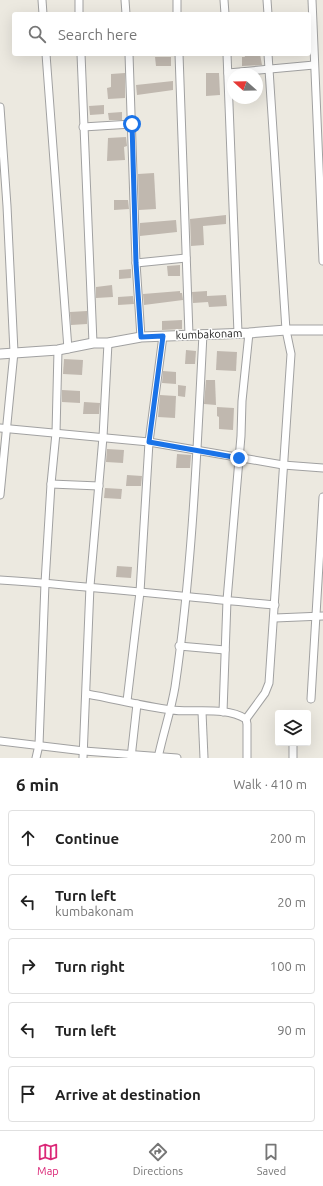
<!DOCTYPE html>
<html lang="en">
<head>
<meta charset="utf-8">
<style>
	:root { --surface:#fff; --page:#f2f2f2; --text:#222; --muted:#767676; --line:#e0e0e0; --accent:#db2777 }
	body { margin:0; font-family:Ubuntu,sans-serif; background:var(--page); color:var(--text) }
	.controls { position:absolute; right:12px; bottom:12px; display:grid; overflow:hidden; border-radius:4px; box-shadow:0 4px 16px #0002 }
	.controls button { width:36px; height:36px; display:grid; place-items:center; padding:0; border:0; border-bottom:1px solid var(--line); background:var(--surface); color:var(--text); font:20px sans-serif }
	.compass { position:absolute; left:227px; top:68px; width:36px; height:36px; border-radius:50%; background:var(--surface); box-shadow:0 4px 16px #0002; rotate:290deg }
	.stop { position:absolute; width:12px; height:12px; margin:-9px; border:3px solid #1a73e8; border-radius:50%; background:#fff }
	.stop.end { background:#1a73e8; border-color:#fff; box-shadow:0 1px 4px #0008 }
	.list { margin:0; padding:0; list-style:none }
	h2 { display:flex; justify-content:space-between; align-items:center; height:52px; margin:0; padding:0 16px; font-size:17px }
	h2 small { font-size:13px; font-weight:400; color:var(--muted) }
	.list li { display:grid; grid-template-columns:26px 1fr auto; gap:12px; align-items:center; box-sizing:border-box; height:56px; margin:0 8px 8px; padding:0 8px; border:1px solid var(--line); border-radius:4px }
	.list b { display:block; font-size:15px; white-space:nowrap }
	.list p { margin:0; font-size:13px; white-space:nowrap; color:var(--muted) }
	.list em { font-size:13px; font-style:normal; color:var(--muted) }
	.icon { flex:none; width:22px; height:22px; fill:none; stroke:currentColor; stroke-width:2; stroke-linecap:round; stroke-linejoin:round }
	.map { position:relative; flex:none; width:323px; height:758px; overflow:hidden }
	.search { position:absolute; background:var(--surface); box-shadow:0 4px 16px #0002; left:12px; right:12px; top:12px; height:44px; display:flex; align-items:center; gap:10px; box-sizing:border-box; padding:0 14px; border-radius:4px; color:var(--muted); font-size:15px }
	.sheet { height:372px; background:var(--surface) }
	nav { display:flex; justify-content:space-around; align-items:center; box-sizing:border-box; height:56px; border-top:1px solid var(--line); background:var(--surface); font-size:11px; color:var(--muted) }
	nav a { display:grid; justify-items:center; gap:2px }
	nav .on { color:var(--accent) }
	.map>svg:first-child { display:block }
</style>
</head>
<body>
<div class="map">
<svg width="323" height="758" viewBox="0 0 323 758">
	<rect width="100%" height="100%" fill="#ece9e0"/>
	<g fill="#c0b8af">
		<path d="M244,54h16l2,11 -20,1v-9h3z"/>
		<path d="M155,57h16v9h-15z"/>
		<path d="M125,73v25l-17,1 -1,-11 4,-1v-13z"/>
		<path d="M206,73h13l1,22 -14,1z"/>
		<path d="M173,81v9l-36,5 -1,-10z"/>
		<path d="M104,105v9l-14,1 -1,-9z"/>
		<path d="M122,112v8h-13l-1,-7z"/>
		<path d="M126,137l1,9 -3,1 1,13 -18,1 1,-23z"/>
		<path d="M154,173l2,36 -17,1 -1,-36z"/>
		<path d="M114,200h14l1,9 -15,1z"/>
		<path d="M226,215v9l-23,2 1,19 -13,1 -1,-27z"/>
		<path d="M176,220l1,12 -37,4v-13z"/>
		<path d="M180,265v11h-12l-1,-10z"/>
		<path d="M131,269v9l-12,1v-9z"/>
		<path d="M112,285l1,12 -17,1v-11z"/>
		<path d="M180,291v2h2l1,7 -39,5 -1,-11z"/>
		<path d="M207,291v5l19,-1 1,11 -18,1 -1,-5 -15,1 -1,-11z"/>
		<path d="M133,296l1,8 -16,1v-8z"/>
		<path d="M87,311v13l-16,1 -1,-13z"/>
		<path d="M182,320v9l-20,1v-9z"/>
		<path d="M186,350l10,1 -1,13h-10z"/>
		<path d="M217,351l20,1 -1,19 -20,-1z"/>
		<path d="M64,359l19,1 -1,15 -19,-1z"/>
		<path d="M163,371l13,1v12l-14,-1z"/>
		<path d="M206,380h9l1,25 -12,-1z"/>
		<path d="M178,385l8,1 -1,11 -7,-1z"/>
		<path d="M62,390l18,1v12l-18,-1z"/>
		<path d="M160,395l16,1 -1,22 -17,-1z"/>
		<path d="M84,402l16,1 -1,11h-16z"/>
		<path d="M217,407l17,1 -1,22 -14,-1v-12l-2,-1z"/>
		<path d="M107,449l17,1 -1,13 -17,-1z"/>
		<path d="M177,454l14,1 -1,13h-14z"/>
		<path d="M127,475l15,1 -1,10h-15z"/>
		<path d="M105,488l17,1 -1,10 -17,-1z"/>
		<path d="M117,566l15,1 -1,11 -15,-1z"/>
	</g>
	<g fill="none" stroke-linecap="round" stroke-linejoin="round">
		<g stroke="#a1a1a1" stroke-width="9">
			<g id="minor">
				<path d="M42,0l1,14"/>
				<path d="M79,0v14"/>
				<path d="M125,0l1,14"/>
				<path d="M177,0v14"/>
				<path d="M224,0l1,14"/>
				<path d="M267,0l1,14"/>
				<path d="M312,0l11,261"/>
				<path d="M46,54l22,295"/>
				<path d="M81,54l12,289"/>
				<path d="M129,54l7,209 5,74"/>
				<path d="M179,54l10,281"/>
				<path d="M227,54l11,279"/>
				<path d="M228,73l86,-8"/>
				<path d="M0,107l7,99 7,146 -14,143"/>
				<path d="M83,127l49,-3"/>
				<path d="M136,263l50,-5"/>
				<path d="M0,428l149,14 134,23 40,3"/>
				<path d="M51,484l48,2"/>
				<path d="M0,580c92,6 183,17 275,25"/>
				<path d="M275,618l48,-2"/>
				<path d="M179,646l46,4"/>
				<path d="M87,694c28,5 55,12 84,16 23,3 54,-4 75,9l1,5v34"/>
				<path d="M311,699l12,-202"/>
				<path d="M127,701l13,-109 9,-150 14,-106"/>
				<path d="M202,712l2,46"/>
				<path d="M223,712l4,-112 14,-164 1,-35 7,-68"/>
				<path d="M246,719l19,-26 4,-10 22,-329 -5,-24 -18,-276"/>
				<path d="M0,741l84,10 93,7"/>
				<path d="M36,758l3,-13 6,-162 6,-99 5,-51 2,-83"/>
				<path d="M83,758l7,-172 13,-149 5,-94"/>
				<path d="M131,758l6,-54"/>
				<path d="M158,758c5,-24 13,-47 17,-71 17,-116 22,-235 28,-353"/>
				<path d="M293,758v-15"/>
			</g>
		</g>
		<g stroke="#a1a1a1" stroke-width="11">
			<path id="tertiary" d="M0,354l58,-4 35,-7h15l33,-6 108,-4 37,-3h37"/>
		</g>
		<use href="#minor" stroke="#fff" stroke-width="7"/>
		<use href="#tertiary" stroke="#fff" stroke-width="9"/>
	</g>
	<g fill="none" stroke-linecap="round" stroke-linejoin="round">
		<path stroke="#1a73e8" stroke-width="5" d="M132,124l4,139 5,74 22,-1 -14,106 90,16"/>
	</g>
	<g text-anchor="middle" stroke-width="3" stroke-linejoin="round" paint-order="stroke">
		<g font-size="11" fill="#1a1a1a" stroke="#fff">
			<text transform="translate(209 334) rotate(-2)" y="4">kumbakonam</text>
		</g>
	</g>
</svg>
<div class="controls">
<button><svg class="icon" aria-label="layers" viewBox="0 0 24 24"><path d="M12 4l9 5-9 5-9-5zM3 14l9 5 9-5"/></svg></button>
</div>
<svg class="compass" viewBox="-18 -18 36 36"><path d="M0-13l5 13h-10z" fill="#e53935"/><path d="M0 13l5-13h-10z" fill="#767676"/></svg>
<div class="stop" style="left:132px;top:124px"></div>
<div class="stop end" style="left:239px;top:458px"></div>
<div class="search"><svg class="icon" aria-label="search" viewBox="0 0 24 24"><circle cx="10" cy="10" r="6"/><path d="M15 15l6 6"/></svg>Search here</div>
</div>
<section class="sheet">
<h2>6 min<small>Walk · 410 m</small></h2>
<ul class="list">
<li><svg class="icon" aria-label="ahead" viewBox="0 0 24 24"><path d="M12 20V5M6 11l6-6 6 6"/></svg><div><b>Continue</b></div><em>200 m</em></li>
<li><svg class="icon" aria-label="left" viewBox="0 0 24 24"><path d="M17 20v-9H6M10 6l-5 5 5 5"/></svg><div><b>Turn left</b><p>kumbakonam</p></div><em>20 m</em></li>
<li><svg class="icon" aria-label="right" viewBox="0 0 24 24"><path d="M7 20v-9h11M14 6l5 5-5 5"/></svg><div><b>Turn right</b></div><em>100 m</em></li>
<li><svg class="icon" aria-label="left" viewBox="0 0 24 24"><path d="M17 20v-9H6M10 6l-5 5 5 5"/></svg><div><b>Turn left</b></div><em>90 m</em></li>
<li><svg class="icon" aria-label="arrive" viewBox="0 0 24 24"><path d="M6 21V4h12l-3 4 3 4H6"/></svg><div><b>Arrive at destination</b></div></li>
</ul>
</section>
<nav>
<a class="on"><svg class="icon" aria-label="map" viewBox="0 0 24 24"><path d="M3 6l6-2 6 2 6-2v14l-6 2-6-2-6 2zM9 4v14M15 6v14"/></svg>Map</a>
<a><svg class="icon" aria-label="directions" viewBox="0 0 24 24"><path d="M12 3l9 9-9 9-9-9zM9 14v-3h6M13 9l2 2-2 2"/></svg>Directions</a>
<a><svg class="icon" aria-label="saved" viewBox="0 0 24 24"><path d="M7 4h10v16l-5-4-5 4z"/></svg>Saved</a>
</nav>
</body>
</html>
